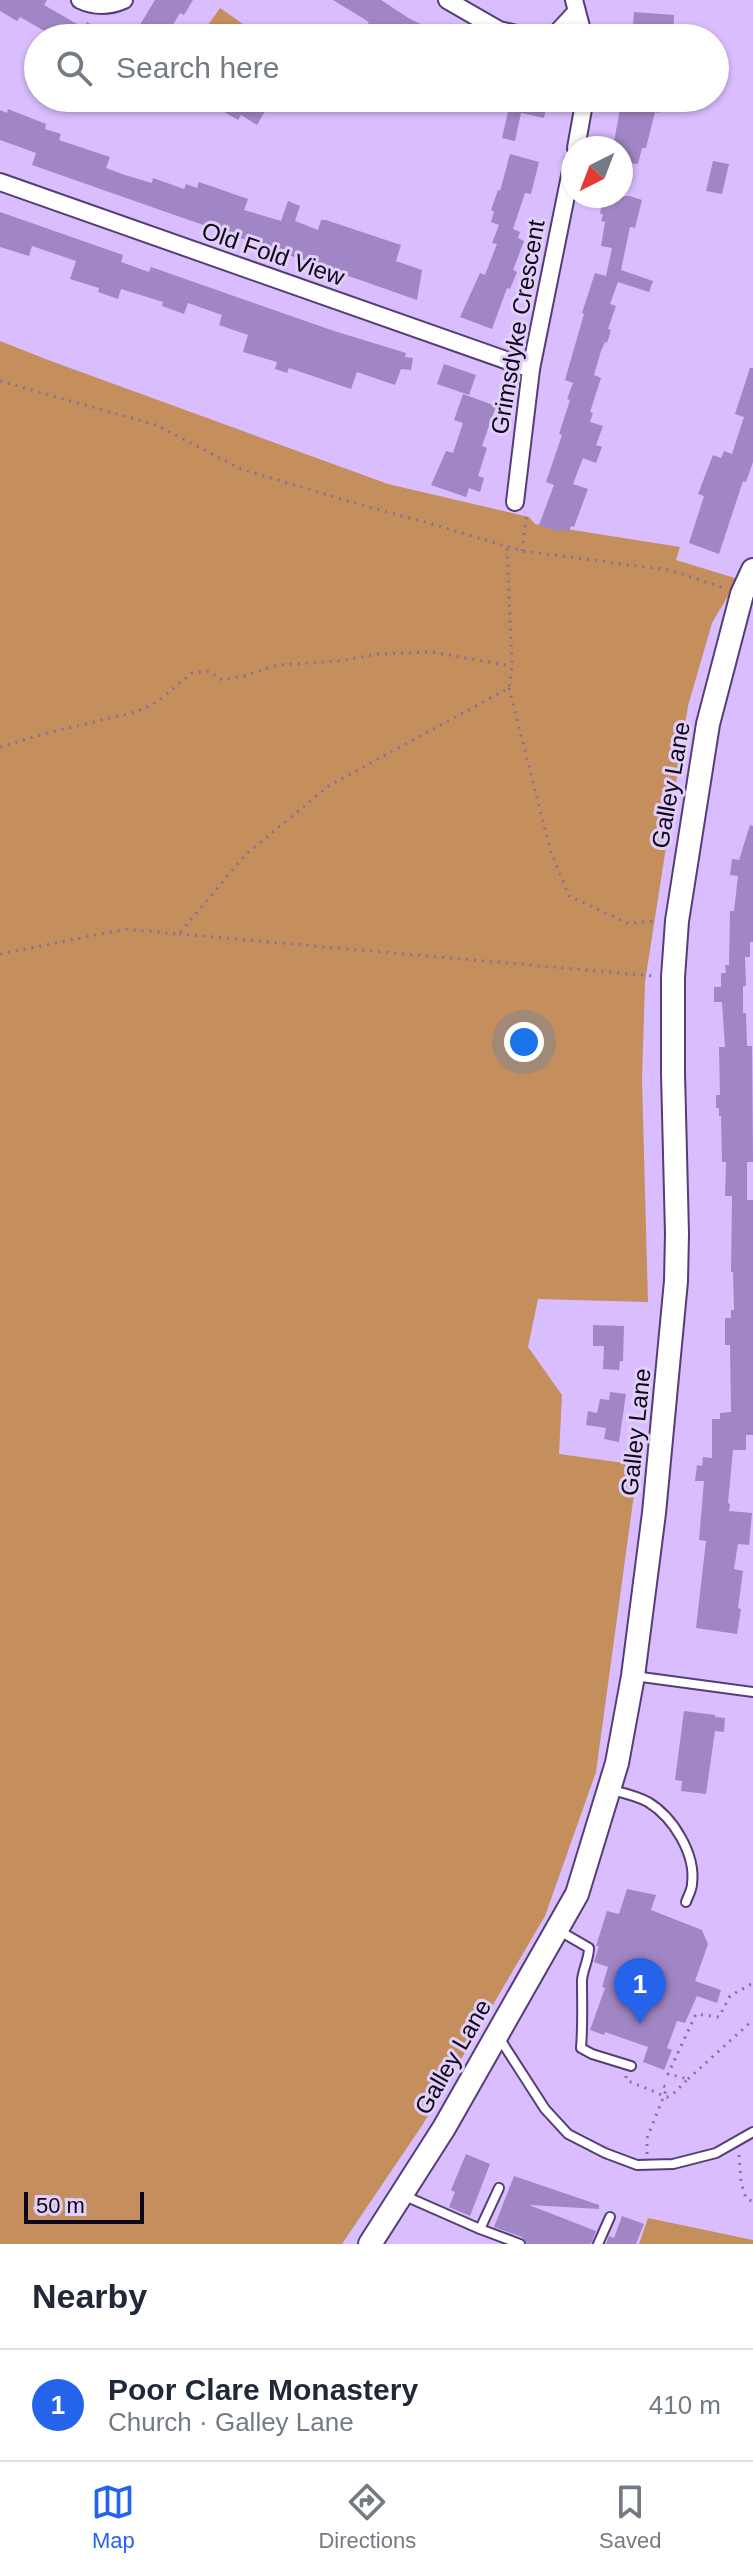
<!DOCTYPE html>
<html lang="en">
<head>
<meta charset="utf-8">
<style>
	:root { --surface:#fff; --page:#f2f2f3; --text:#1f2937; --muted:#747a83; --line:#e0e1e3; --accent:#2563eb }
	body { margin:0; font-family:Helvetica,sans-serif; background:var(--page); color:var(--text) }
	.compass { position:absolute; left:561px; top:136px; width:72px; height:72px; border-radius:50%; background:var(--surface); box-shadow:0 2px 6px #0004; rotate:222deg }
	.scale { position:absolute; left:24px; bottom:20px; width:120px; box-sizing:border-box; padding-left:8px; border:4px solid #10061b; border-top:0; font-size:22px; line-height:28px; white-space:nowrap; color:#10061b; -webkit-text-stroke:6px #e0d0f7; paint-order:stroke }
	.you { position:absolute; left:524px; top:1042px; width:28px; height:28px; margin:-20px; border:6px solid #fff; border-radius:50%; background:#1a73e8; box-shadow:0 0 0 12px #1a73e833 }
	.badge { display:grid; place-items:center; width:52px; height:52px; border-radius:50%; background:var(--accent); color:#fff; font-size:26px; font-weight:700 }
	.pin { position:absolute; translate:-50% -66px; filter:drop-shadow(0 2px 4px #0008) }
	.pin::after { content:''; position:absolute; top:42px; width:28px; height:24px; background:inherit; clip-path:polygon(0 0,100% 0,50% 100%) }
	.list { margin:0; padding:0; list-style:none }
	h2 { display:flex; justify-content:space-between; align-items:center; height:104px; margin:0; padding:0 32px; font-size:34px }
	h2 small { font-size:26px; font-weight:400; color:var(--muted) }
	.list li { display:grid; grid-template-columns:52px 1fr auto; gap:24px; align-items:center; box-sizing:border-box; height:112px; padding:0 32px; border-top:2px solid var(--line) }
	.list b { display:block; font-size:30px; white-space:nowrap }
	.list p { margin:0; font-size:26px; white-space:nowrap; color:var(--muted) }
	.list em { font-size:26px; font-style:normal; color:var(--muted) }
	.icon { flex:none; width:44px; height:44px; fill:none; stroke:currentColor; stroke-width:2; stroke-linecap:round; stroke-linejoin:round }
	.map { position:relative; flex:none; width:753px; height:2244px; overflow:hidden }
	.search { position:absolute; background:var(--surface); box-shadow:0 2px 6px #0004; left:24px; right:24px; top:24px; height:88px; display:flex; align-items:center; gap:20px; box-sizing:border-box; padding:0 28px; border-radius:44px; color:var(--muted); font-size:30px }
	.sheet { height:216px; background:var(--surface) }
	nav { display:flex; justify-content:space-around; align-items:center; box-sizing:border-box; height:112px; border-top:2px solid var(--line); background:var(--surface); font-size:22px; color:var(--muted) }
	nav a { display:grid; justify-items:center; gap:4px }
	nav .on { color:var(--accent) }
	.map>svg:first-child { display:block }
</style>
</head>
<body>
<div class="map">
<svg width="753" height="2244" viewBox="0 0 753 2244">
	<rect width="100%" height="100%" fill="#d9bdfe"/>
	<g fill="#c48f5c">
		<path d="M220,8l30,21 -7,9h-44z"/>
		<path d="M0,341l48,19 340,124 141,33 6,7 145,23 -4,13 62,19 -26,44 -24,83 -43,276 -3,98 6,222 -110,-3 -10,48 34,48 -3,59 79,11 -42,307 -51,144 -122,208 -81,120h-342z"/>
		<path d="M648,2218l105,22v4h-114z"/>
	</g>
	<g fill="#a186c5">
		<path d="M0,0h47l-3,5 40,23 3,-6 27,16h-72l4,-6 -26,-15 -3,4 -17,-10z"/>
		<path d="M155,0h38l-9,15 -4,-2 -15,25h-33z"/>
		<path d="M333,0h48l29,19 41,19h-92l10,-16z"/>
		<path d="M634,12l40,3 -1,23h-41z"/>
		<path d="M226,98h29l13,8 -11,19 -16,-10 -3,5 -19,-11z"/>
		<path d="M511,98h37l-4,20 -23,-5 -6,28 -13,-3z"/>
		<path d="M622,98h40l-3,15 -4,-1 -9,36h-4l-4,16 -17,-2v-14h-6l1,-5 -2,-1z"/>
		<path d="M8,109l38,15 -1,5 16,5 -2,6 51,17 -4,11 19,7 27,8 1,-5 31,11 2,-5 11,4 2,-6 49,17 -4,11 37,11 7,-20 12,5 -5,15 23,9 3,-10h5l75,25 -5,16 26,9 -5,30 -385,-135 4,-12 -36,-13v-30l7,3z"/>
		<path d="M510,154l29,8 -8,32 -6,-1 -12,36 7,3 -2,6 6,3 -11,29 4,2 -7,17 -3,-1 -15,41 -32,-12 20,-44 5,2 12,-31 -5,-1 7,-18 -8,-3 3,-10 -3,-2 7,-20 2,1z"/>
		<path d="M713,161l16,3 -7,30 -16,-3z"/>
		<path d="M613,196h17l12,4 -7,28 -5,-1 -9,43 32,11 -4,11 -31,-10 -8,22 6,2 -8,23 3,1 -4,13 -2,-1 -4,9 -7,24 7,3 -11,34 3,1 -3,9 13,4 -7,19 6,2 -6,16 -13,-5 -10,26 15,5 -14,38 -3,-1 -2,6 -8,-3 -1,3 -21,-7 15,-40 -8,-3 16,-47 -3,-1 11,-34 -3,-1 6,-16 -8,-3 19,-66 -2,-1 13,-40 11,3 6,-28 -11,-2 4,-24 -4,-1 2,-7h-3l3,-16 9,2z"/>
		<path d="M0,212l123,43 -2,7 28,10 2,-5 180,63 75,23 -1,4 8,1 -2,12 -10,-1 -6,16 -38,-13 -6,17 -62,-21 -2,5 -12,-4 2,-7 -34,-10 5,-17 -29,-10 3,-10 -34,-12 -4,11 -22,-8 1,-4 -42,-13 -3,10 -20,-7 1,-4 -29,-9 6,-18 -44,-15 -3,10 -29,-9z"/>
		<path d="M444,364l32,11 -7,20 -32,-11z"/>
		<path d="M750,368h3v94l-7,20 -3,-1 -24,73 -30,-11 15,-47 -6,-2 15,-39 8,3 3,-7 8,3 12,-37 -9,-3z"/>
		<path d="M463,394l33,12 -14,40 5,2 -9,28 6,2 -4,14 -11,-4 -3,9 -35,-12 15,-34 7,2 10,-30 -9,-3z"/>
		<path d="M750,825l3,1v116h-3v15h-5l1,29h-3v27h3l1,33h5l1,116h-6v38h6v235h-7v15h-13l-5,53 2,1 -1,7 23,2 -3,32 -11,-1 -4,25 9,2 -5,37 3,1 -4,25 -41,-6 10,-87 -7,-1 5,-59h-9l2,-16 5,1 1,-9 9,1v-39h8v-6l11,-1 -1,-67h-5v-27h6v-8h3l-1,-38h-2l1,-76h-7l1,-34h-4l-1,-46h-2v-8h-3v-13h4l-1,-48h6l-3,-45h-8v-15h7v-14h5l-1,-8h4l1,-54h4l4,-35 -8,-1 2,-16 7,1z"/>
		<path d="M593,1325l31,1 -1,35h-3l-1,9 -16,-1 1,-23h-11z"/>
		<path d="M610,1392l16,2 -7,48 -15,-3 2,-11 -20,-3 2,-14 9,2 3,-14 9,1z"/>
		<path d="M684,1711l31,4v2l10,1 -1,14 -9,-1 -9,63 -25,-3 1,-10 -7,-1z"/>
		<path d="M627,1889l29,6 -5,15 51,20 6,14 -13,37 26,9 -4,13 -20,-7 -12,27 -8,-2 -10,27 5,2 -8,20 -21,-8 5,-15 -43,-15 -1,3 -14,-5 15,-42 -3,-1 6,-20 -14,-5 5,-16h-3l11,-35 12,3z"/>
		<path d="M466,2154l24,10 -20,52 -21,-9 6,-15 -4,-2z"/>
		<path d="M514,2176l85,29v4l-70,-4 67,26 -5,13h-64l-5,-7 -28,-10z"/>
		<path d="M622,2216l22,8 -8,20h-30l3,-8 5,2z"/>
	</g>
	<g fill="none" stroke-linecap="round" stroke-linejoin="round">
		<g stroke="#563d74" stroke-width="12">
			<g id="lane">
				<path d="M634,1676l119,16"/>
				<path d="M612,1790c12,3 25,6 36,12 25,15 48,52 44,82 0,6 -4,12 -6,18"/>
				<path d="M558,1930l31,18c0,11 -6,21 -7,32 0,23 1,45 -1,68l11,6 39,12"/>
				<path d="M498,2036l47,73 23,25 37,19 32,12 36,-1 43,-11 37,-21"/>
				<path d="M405,2196l75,33 19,-41"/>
				<path d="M480,2229l40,15"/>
				<path d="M598,2244l12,-27"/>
			</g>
		</g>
		<g stroke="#563d74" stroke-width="20">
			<g id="street">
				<path d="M80,0c15,7 28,7 44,0"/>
				<path d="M447,0l52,30 35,8"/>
				<path d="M574,0l10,38"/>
				<path d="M552,38l24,-26"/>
				<path d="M576,148l9,-50"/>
				<path d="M0,182l531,187"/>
				<path d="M515,502l16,-133 42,-208"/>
			</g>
		</g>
		<g stroke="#563d74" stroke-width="26">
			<path id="secondary" d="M370,2244l74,-116 133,-234 40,-131 16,-87 21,-163 22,-232 1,-47 -4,-161v-96l4,-56 31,-197 34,-130 11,-24"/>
		</g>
		<g stroke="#85719f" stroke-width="3" stroke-dasharray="2 6" stroke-linecap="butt">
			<path d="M0,381l156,44 85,44 124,37 64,17 93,28 148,19 54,18"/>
			<path d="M522,551l5,-37 -2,-2"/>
			<path d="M509,688l41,161 19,47 58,27 31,-2"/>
			<path d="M0,747l51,-15 85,-20 21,-10 35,-29 17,-2 13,9 22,-4 34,-11 60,-4 41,-7 53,-2 80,14"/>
			<path d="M179,934l475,42"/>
			<path d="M0,954l126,-25 53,5 66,-79 85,-70 179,-97 3,-22 -5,-119"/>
			<path d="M626,2076v4l41,17 7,-4 14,-14 -20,-5 28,-60 23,3 11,-21 23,-13"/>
			<path d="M688,2079l65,-59"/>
			<path d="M647,2154v-16l20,-50 -5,-3"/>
			<path d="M739,2155l2,28 5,15 7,4"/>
		</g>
		<use href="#lane" stroke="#fff" stroke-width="8"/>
		<use href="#street" stroke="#fff" stroke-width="16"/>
		<use href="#secondary" stroke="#fff" stroke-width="22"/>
	</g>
	<g text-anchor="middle" stroke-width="6" stroke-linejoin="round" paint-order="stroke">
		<g font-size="24" fill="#10061b" stroke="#e0d0f7">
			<text transform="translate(273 254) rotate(19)" y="8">Old Fold View</text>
			<text transform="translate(518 327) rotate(-80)" y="8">Grimsdyke Crescent</text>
			<text transform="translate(671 785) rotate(-80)" y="8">Galley Lane</text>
			<text transform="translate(636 1432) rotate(-84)" y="8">Galley Lane</text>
			<text transform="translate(453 2057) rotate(-60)" y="8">Galley Lane</text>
		</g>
	</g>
</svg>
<svg class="compass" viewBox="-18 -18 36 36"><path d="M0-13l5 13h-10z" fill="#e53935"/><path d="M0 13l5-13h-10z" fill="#747a83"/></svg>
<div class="scale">50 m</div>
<div class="you"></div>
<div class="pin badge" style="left:640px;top:2024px">1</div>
<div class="search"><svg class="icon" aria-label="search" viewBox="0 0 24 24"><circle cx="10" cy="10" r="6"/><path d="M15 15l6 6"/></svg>Search here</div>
</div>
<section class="sheet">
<h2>Nearby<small></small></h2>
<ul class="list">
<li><span class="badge">1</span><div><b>Poor Clare Monastery</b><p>Church · Galley Lane</p></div><em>410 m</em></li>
</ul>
</section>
<nav>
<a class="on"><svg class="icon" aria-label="map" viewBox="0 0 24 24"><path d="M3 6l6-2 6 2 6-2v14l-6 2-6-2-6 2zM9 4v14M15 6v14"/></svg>Map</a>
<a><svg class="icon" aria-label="directions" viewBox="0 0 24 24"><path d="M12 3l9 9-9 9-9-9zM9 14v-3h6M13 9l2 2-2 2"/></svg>Directions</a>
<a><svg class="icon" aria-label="saved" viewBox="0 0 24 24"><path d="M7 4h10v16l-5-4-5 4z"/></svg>Saved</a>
</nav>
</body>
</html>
